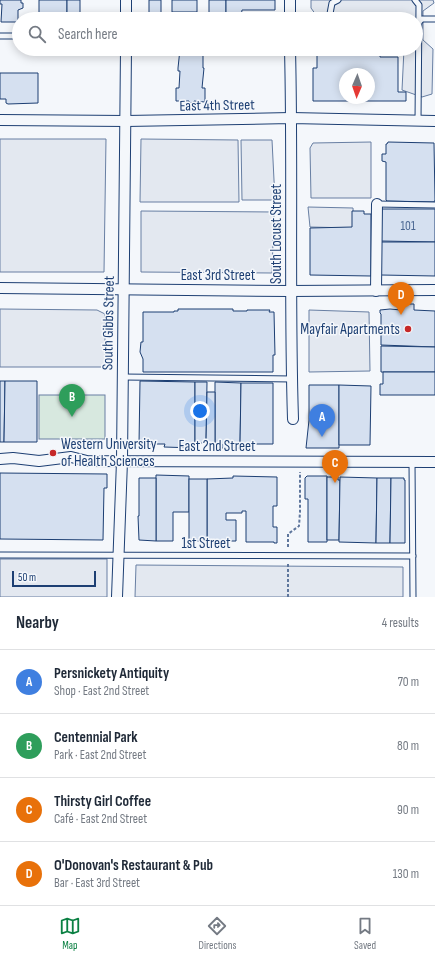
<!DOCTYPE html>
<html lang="en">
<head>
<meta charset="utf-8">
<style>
	:root { --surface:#fff; --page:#f2f2f3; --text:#1f2937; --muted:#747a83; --line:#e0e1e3; --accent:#0b8043 }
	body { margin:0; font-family:"Sofia Sans Condensed",sans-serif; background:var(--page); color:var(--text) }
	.compass { position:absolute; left:339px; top:68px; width:36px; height:36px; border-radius:50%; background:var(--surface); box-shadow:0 2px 10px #0003; rotate:182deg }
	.scale { position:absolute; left:12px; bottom:10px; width:84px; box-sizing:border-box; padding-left:4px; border:2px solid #1d3f73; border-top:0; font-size:11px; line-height:14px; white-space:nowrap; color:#1d3f73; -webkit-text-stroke:3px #f4f7fb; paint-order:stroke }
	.you { position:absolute; left:200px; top:411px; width:14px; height:14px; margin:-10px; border:3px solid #fff; border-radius:50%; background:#1a73e8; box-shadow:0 0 0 6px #1a73e833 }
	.badge { display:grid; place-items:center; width:26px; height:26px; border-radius:50%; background:var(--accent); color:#fff; font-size:13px; font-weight:700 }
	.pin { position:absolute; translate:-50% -33px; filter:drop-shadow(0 1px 2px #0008) }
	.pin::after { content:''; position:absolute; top:21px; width:14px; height:12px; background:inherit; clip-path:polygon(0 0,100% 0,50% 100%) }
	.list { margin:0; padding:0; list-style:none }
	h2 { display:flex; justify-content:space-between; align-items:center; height:52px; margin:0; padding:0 16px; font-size:17px }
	h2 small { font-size:13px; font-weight:400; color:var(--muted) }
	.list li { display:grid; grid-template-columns:26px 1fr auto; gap:12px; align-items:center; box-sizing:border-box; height:64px; padding:0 16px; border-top:1px solid var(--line) }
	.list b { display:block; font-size:15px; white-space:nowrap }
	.list p { margin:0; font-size:13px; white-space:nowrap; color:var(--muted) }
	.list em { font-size:13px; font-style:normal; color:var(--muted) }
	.icon { flex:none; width:22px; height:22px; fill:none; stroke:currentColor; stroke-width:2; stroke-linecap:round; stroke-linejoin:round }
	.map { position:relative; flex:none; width:435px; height:597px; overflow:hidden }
	.search { position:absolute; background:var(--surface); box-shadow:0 2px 10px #0003; left:12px; right:12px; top:12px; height:44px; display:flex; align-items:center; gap:10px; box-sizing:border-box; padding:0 14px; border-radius:22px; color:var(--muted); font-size:15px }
	.sheet { height:308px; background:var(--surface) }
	nav { display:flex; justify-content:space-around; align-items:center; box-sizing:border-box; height:56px; border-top:1px solid var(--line); background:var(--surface); font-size:11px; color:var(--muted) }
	nav a { display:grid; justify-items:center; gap:2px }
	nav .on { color:var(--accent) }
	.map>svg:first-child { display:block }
</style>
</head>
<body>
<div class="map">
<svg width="435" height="597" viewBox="0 0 435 597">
	<rect width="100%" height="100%" fill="#f4f7fb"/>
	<rect fill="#d7e8df" stroke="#687fa3" x="39" y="395" width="66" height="44"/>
	<g fill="#e3e8f0" stroke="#687fa3">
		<path d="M311,0h122l1,3 -11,8v29l10,9 -1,45 -10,3 -20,-7 2,-41h12v-30h-99l-1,-4 -5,-7z"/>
		<path d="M0,139h106l-2,133h-104z"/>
		<path d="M141,139l97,1 1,62h-99z"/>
		<path d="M241,140h31l3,60h-33z"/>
		<path d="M371,142v56h-60l-1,-50 3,-5z"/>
		<path d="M308,207l45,1 1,20 -44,-1z"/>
		<path d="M141,211l133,1 -2,61 -131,-1z"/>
		<path d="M0,309l97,1 8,4v53h-105z"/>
		<path d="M309,310l60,2 1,59 -61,1z"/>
		<rect x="0" y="559" width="107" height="38"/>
		<path d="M136,565l267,2v30h-268z"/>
	</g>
	<g fill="#d5e0f0" stroke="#1d3f73" fill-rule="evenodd">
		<path d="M0,0h21v3h2v5l-5,2v12h-17l1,-18h-2z"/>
		<rect x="39" y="0" width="28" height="15"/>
		<path d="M67,0h13v15l9,1v3h-22z"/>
		<rect x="149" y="0" width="12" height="15"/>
		<rect x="172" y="0" width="25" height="12"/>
		<rect x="209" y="0" width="17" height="19"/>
		<path d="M226,0h49v10h-33l-1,7h-15z"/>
		<path d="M64,49h9l-1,5h-8z"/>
		<path d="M180,49l23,1v18h1l-2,20h3v14l-11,-1v2h-5v-2h-13v-13h3l1,-17h-2v-3z"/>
		<path d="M317,50h63v7h18v35h8v9h-93v-33h4zM345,74h24v24h-24z"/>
		<path d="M0,73h38v30l-30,1 -2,-1v-4h-6z"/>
		<path d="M388,142l46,1 1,57 -1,2 -47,-1 -1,-1v-38l-4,-1v-7h4v-10h1z"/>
		<path d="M381,209h54v33l-54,-1z"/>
		<path d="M352,211h12v3h7v62l-61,-1v-47l42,-1z"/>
		<path d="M379,242h56v34l-54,-1z"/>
		<path d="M401,304h13v6l21,1v36l-54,-2v-31l-1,-1v-3l10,-1 11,1z"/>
		<path d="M178,309h55v2h14v-1h23l-1,2h5l1,43h-2v17h-130v-13l-3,-7 1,-10h2v-30h31v-1h4z"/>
		<path d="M381,346l54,1v25h-54z"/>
		<path d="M383,372h52v23h-55v-11h3z"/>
		<path d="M0,381h5l-1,61h-4z"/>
		<path d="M5,381h32v61h-33z"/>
		<path d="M140,381l55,1v66l-31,-1 1,-3h-26z"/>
		<path d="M195,382h12l-1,61h-11z"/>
		<path d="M215,382l26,1 -1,65h-18v-4h-7z"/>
		<path d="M241,383h32v61h-33z"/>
		<path d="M309,385h30v63h-33l3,-28z"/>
		<path d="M339,385l32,1 -1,59h-31z"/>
		<path d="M207,392h8v52l-9,-1z"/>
		<path d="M0,473l107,1v14h-3l-1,52 -103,-1z"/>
		<path d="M156,475l33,1v36h-16v29h-17z"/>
		<path d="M233,476l44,1v29h-4v21h4v16h-3v-1h-28v-31h-4v2h-16v7h10v21h-29v-62l26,-1z"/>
		<path d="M307,476h20v66h-19v-43h-3v-21z"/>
		<path d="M327,477h11v3h2l-1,60h-12z"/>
		<path d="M340,477l37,1 -1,65 -37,-1z"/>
		<path d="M139,478h17v63l-17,-1 -1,-24h1z"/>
		<path d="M377,478h14l-1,65h-14z"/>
		<path d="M391,478h13v2h1v63h-15z"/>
		<rect x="189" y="479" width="18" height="62"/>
	</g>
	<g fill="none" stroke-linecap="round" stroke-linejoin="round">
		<g stroke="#1d3f73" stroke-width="7">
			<g id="lane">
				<path d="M415,0l4,5 -1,116"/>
				<path d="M329,19l3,-16 6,-3"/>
				<path d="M418,23l4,-4h13"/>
				<path d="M0,36h19"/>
				<path d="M377,204l58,1"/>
				<path d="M123,377l169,2"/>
				<path d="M412,462l1,135"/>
				<path d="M0,555l413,1"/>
			</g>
		</g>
		<g stroke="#1d3f73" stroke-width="12">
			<g id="street">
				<path d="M290,0v19"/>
				<path d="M126,19v-19"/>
				<path d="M290,49c3,123 -1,247 3,370"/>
				<path d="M0,120l126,1 165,-3 144,3"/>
				<path d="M0,288l290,3 145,-1"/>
				<path d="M376,291l1,-87"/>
				<path d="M0,459l13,-1 26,3 32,-4 16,4 348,1"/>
				<path d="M117,597l5,-136 4,-412"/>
			</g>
		</g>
		<g stroke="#5e769c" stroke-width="2" stroke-dasharray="3 2" stroke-linecap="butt">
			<path d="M288,547v-13l11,-8 1,-14v-40"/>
			<path d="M288,597v-33"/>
		</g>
		<use href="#lane" stroke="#f4f7fb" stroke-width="5"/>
		<use href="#street" stroke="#f4f7fb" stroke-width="10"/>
	</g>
	<g fill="#c62828" stroke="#f4f7fb" stroke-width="1.5">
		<circle cx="408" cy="329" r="4"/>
		<circle cx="53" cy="453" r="4"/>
	</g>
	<g text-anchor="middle" stroke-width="3" stroke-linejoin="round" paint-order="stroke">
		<g font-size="13" fill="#4b6792">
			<text x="408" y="230">101</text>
		</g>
		<g font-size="15" fill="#1d3f73" stroke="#f4f7fb">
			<text transform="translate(217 105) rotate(-1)" y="5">East 4th Street</text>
			<text transform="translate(276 234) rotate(-90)" y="5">South Locust Street</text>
			<text x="218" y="280">East 3rd Street</text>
			<text transform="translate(108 323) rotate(-89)" y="5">South Gibbs Street</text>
			<text x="217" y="451">East 2nd Street</text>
			<text x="206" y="548">1st Street</text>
		</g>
		<g font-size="15" fill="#1d3f73" stroke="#f4f7fb" text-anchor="end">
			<text x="400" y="334">Mayfair Apartments</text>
			<text x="61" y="449" text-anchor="start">Western University<tspan x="61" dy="17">of Health Sciences</tspan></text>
		</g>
	</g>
</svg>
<svg class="compass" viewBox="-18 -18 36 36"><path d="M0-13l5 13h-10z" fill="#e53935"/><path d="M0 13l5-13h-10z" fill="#747a83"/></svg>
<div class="scale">50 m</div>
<div class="you"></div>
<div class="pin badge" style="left:322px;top:437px;background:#3f7fe0">A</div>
<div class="pin badge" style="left:72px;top:417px;background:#2e9e5b">B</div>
<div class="pin badge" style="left:335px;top:483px;background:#e8710a">C</div>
<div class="pin badge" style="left:401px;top:315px;background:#e8710a">D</div>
<div class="search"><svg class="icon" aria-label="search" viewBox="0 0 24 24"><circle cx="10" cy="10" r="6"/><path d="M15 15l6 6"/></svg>Search here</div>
</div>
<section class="sheet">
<h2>Nearby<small>4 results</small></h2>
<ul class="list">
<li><span class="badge" style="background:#3f7fe0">A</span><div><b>Persnickety Antiquity</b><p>Shop · East 2nd Street</p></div><em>70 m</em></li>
<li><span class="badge" style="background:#2e9e5b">B</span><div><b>Centennial Park</b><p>Park · East 2nd Street</p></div><em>80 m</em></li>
<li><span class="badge" style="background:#e8710a">C</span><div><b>Thirsty Girl Coffee</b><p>Café · East 2nd Street</p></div><em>90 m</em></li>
<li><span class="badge" style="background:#e8710a">D</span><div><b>O'Donovan's Restaurant &amp; Pub</b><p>Bar · East 3rd Street</p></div><em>130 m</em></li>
</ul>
</section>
<nav>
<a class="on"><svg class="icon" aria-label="map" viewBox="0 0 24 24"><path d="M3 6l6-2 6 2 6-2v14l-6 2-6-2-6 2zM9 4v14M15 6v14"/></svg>Map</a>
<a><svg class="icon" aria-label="directions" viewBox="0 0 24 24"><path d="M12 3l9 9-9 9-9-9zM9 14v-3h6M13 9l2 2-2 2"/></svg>Directions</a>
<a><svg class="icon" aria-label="saved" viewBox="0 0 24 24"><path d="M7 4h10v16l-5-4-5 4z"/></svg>Saved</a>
</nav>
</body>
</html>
